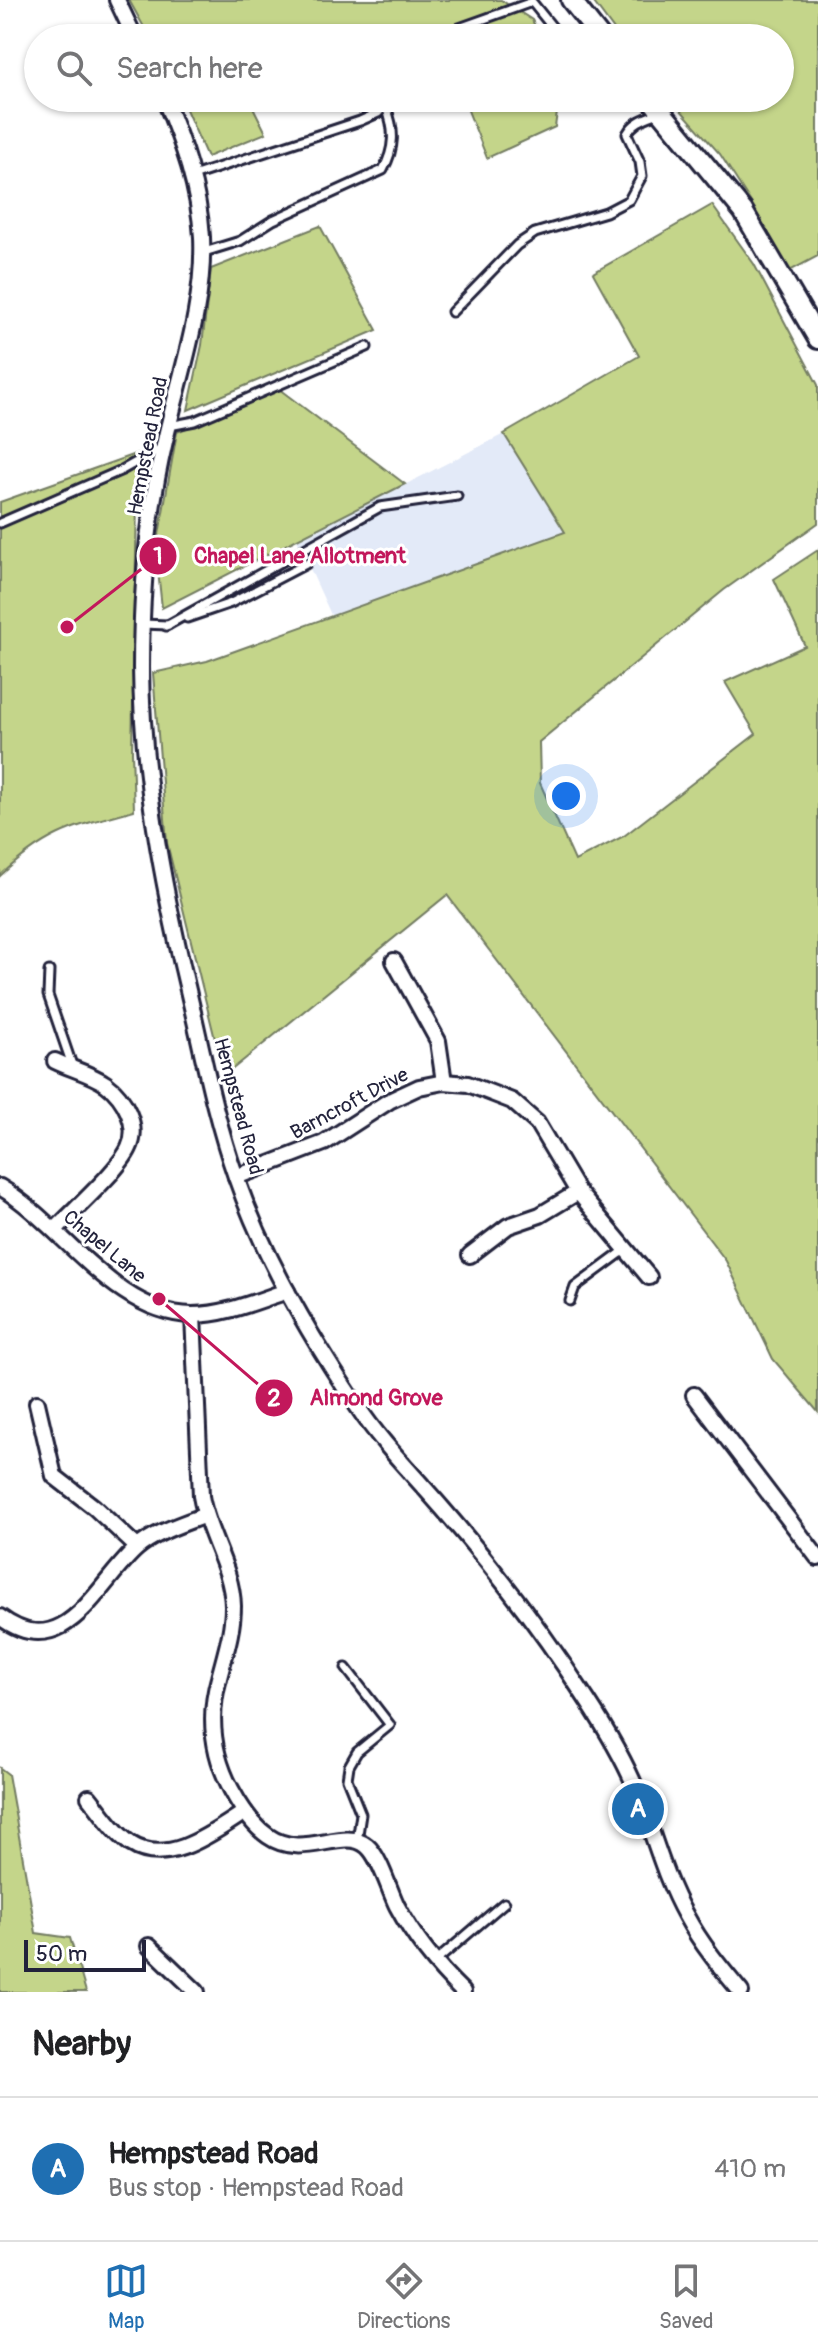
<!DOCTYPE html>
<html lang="en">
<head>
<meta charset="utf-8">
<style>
	:root { --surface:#fff; --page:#f2f2f2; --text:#202124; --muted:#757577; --line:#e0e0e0; --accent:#1f6fb2 }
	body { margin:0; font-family:Pangolin,sans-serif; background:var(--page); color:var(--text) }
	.scale { position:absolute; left:24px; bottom:20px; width:122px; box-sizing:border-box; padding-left:8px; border:4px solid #22223b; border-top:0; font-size:22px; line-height:28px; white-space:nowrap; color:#22223b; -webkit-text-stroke:6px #fff; paint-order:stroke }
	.you { position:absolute; left:566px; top:796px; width:28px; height:28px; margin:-20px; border:6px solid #fff; border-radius:50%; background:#1a73e8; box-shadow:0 0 0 12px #1a73e833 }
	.badge { display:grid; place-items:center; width:52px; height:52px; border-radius:50%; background:var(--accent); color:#fff; font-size:26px; font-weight:700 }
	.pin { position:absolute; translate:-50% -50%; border:4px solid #fff; box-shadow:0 2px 8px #0006 }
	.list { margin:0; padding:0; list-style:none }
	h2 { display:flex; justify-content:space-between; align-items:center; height:104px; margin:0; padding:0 32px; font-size:34px }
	h2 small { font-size:26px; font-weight:400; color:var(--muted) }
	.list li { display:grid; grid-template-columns:52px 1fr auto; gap:24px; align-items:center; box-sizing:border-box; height:144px; padding:0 32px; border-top:2px solid var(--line) }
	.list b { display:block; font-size:30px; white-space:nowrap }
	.list p { margin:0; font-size:26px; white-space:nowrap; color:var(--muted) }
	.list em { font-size:26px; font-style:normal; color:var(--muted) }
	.icon { flex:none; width:44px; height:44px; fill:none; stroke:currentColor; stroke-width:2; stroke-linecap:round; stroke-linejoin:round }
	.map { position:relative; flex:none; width:818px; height:1992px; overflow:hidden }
	.search { position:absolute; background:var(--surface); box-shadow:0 2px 6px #0004; left:24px; right:24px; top:24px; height:88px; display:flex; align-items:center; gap:20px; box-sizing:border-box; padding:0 28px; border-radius:44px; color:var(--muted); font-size:30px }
	.sheet { height:248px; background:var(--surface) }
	nav { display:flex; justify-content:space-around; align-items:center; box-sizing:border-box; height:112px; border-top:2px solid var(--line); background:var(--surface); font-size:22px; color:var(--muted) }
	nav a { display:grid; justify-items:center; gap:4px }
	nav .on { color:var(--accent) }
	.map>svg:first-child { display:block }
</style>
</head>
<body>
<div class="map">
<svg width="818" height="1992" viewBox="0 0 818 1992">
	<rect width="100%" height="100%" fill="#fff"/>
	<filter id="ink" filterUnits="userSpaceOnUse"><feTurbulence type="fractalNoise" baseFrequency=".0125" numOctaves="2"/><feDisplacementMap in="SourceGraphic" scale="16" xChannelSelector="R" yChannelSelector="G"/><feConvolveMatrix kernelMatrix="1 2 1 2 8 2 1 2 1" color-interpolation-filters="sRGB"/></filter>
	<g filter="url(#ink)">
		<path fill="#e3eaf8" d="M504,434l61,98 -233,85 -35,-77z"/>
		<g fill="#c4d58a" stroke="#737c62" stroke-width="2">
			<path d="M129,0h372l31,20 9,18h-391z"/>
			<path d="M592,0h226v256l-32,17 -36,-61 5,-3 -35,-55 -50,-56h110v-60h-160z"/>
			<path d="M181,98h102l-30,9 13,26 -59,24z"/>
			<path d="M463,98h96l-4,29 -68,31z"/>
			<path d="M712,205l42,59 64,121v138l-94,67 -185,152 1,41 35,78 49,-25 132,-102 -31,-52 80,-36 -31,-67 44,-29v862l-45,-53 -47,-98 -279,-366 -223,181 -57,-233 -14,-170 54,-12 358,-129 -61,-98 135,-78 -46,-83z"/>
			<path d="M320,226l57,104 -189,80 14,-65 9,-76z"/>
			<path d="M279,389l126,95 -243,124 -6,-56 21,-120z"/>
			<path d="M138,453l-6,299 2,58c-61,17 -86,21 -134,66v-374z"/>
			<path d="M0,1768l8,6 28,159 34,5 16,54h-86z"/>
		</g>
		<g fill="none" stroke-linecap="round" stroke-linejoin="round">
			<g stroke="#22223b" stroke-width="13">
				<g id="service">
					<path d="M439,38l20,-10 73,-26 29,36"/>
					<path d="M193,176l167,-55 18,-8 14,-15"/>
					<path d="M201,253l39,-12 33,-21 110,-50c12,-22 12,-40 3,-63"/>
					<path d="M452,312l65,-67 18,-12 71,-21 23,-12 13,-24 -2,-14 -13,-28c7,-13 19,-16 32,-21"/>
					<path d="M169,426l26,-5 172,-74"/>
					<path d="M0,523l122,-53 39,-22"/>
					<path d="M187,618l44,-15 75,-39"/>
					<path d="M142,624l26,1"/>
					<path d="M166,626l214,-119 77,-11"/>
					<path d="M49,971l-1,24 25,73"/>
					<path d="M570,1301l5,-14 50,-37"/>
					<path d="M346,1668l44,57 -33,27 -8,14 -2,13 14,35 -4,27"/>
					<path d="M435,1962l69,-59"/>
				</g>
			</g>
			<g stroke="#22223b" stroke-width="20">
				<g id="minor">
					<path d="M117,0l18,38"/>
					<path d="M164,98c19,45 35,90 38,139 3,70 -22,137 -37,204 -17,72 -24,153 -24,227 1,107 21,213 46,318 15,63 27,129 49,191 28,81 73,158 121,229 25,38 57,69 86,103 52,60 101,124 144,191 19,29 37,59 50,91 16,42 27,86 49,125 15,28 35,52 55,76"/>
					<path d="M394,961l44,80 6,41"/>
					<path d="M236,1177l88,-34 65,-42 30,-14 25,-5 24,2 44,17 25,22 41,69 71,85"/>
					<path d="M0,1187c62,37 115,127 192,128 33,0 65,-14 95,-24"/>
					<path d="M55,1230c18,-19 64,-60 74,-82 11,-22 -5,-51 -23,-64 -14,-10 -35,-15 -51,-23"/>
					<path d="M470,1255l38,-29 32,-11 38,-23"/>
					<path d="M193,1315l8,181c6,38 31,71 32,110 0,25 -8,48 -14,72 -11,39 -7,75 12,111 9,17 21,36 37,47 35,25 75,-10 99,10 13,11 22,44 30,60 17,32 40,61 66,86"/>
					<path d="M694,1395l124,163"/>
					<path d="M37,1403l17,73 40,31 43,40"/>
					<path d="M0,1617c65,49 97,-34 137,-69 18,-16 46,-24 68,-33"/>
					<path d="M89,1797c13,16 25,35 42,47 37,24 84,-13 114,-32"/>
					<path d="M149,1946l48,46"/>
				</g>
			</g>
			<g stroke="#22223b" stroke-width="24">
				<g id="tertiary">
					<path d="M571,0l30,38"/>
					<path d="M650,98l93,113 75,128"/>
				</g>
			</g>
			<use href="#service" stroke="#fff" stroke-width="7"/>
			<use href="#minor" stroke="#fff" stroke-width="14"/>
			<use href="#tertiary" stroke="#fff" stroke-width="18"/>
		</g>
	</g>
	<g text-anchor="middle" stroke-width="6" stroke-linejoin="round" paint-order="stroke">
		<g font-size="20" fill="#22223b" stroke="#fff">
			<text transform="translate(147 446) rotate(-79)" y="7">Hempstead Road</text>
			<text transform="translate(349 1103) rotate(-28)" y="7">Barncroft Drive</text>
			<text transform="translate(239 1106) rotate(75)" y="7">Hempstead Road</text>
			<text transform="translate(105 1246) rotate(40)" y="7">Chapel Lane</text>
		</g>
	</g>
	<path fill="none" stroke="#c2185b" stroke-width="3" d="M67 627L158 556M159 1299L274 1398"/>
	<g fill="#c2185b" stroke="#fff" stroke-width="3">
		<circle cx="67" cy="627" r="8"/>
		<circle cx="159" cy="1299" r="8"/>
		<circle cx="158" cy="556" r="20"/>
		<circle cx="274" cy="1398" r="20"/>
	</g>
	<g font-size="24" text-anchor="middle" font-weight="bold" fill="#fff">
		<text x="158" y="564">1</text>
		<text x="274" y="1406">2</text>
	</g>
	<g font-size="22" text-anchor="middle" font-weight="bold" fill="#c2185b" stroke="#fff" stroke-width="6" stroke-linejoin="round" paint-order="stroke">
		<text x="300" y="563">Chapel Lane Allotment</text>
		<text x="376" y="1405">Almond Grove</text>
	</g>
</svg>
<div class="scale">50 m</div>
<div class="you"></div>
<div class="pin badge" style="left:638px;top:1809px">A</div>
<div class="search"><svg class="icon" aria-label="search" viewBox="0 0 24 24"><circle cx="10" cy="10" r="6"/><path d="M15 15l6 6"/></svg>Search here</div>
</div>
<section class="sheet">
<h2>Nearby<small></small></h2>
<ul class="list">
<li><span class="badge">A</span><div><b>Hempstead Road</b><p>Bus stop · Hempstead Road</p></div><em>410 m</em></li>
</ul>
</section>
<nav>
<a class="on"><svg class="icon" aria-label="map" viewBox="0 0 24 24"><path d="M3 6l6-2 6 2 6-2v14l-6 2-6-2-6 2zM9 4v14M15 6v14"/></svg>Map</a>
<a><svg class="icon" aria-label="directions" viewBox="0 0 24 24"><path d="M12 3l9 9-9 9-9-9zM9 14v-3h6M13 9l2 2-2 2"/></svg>Directions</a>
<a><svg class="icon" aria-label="saved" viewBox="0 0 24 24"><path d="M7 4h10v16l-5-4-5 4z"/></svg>Saved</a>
</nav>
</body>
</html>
